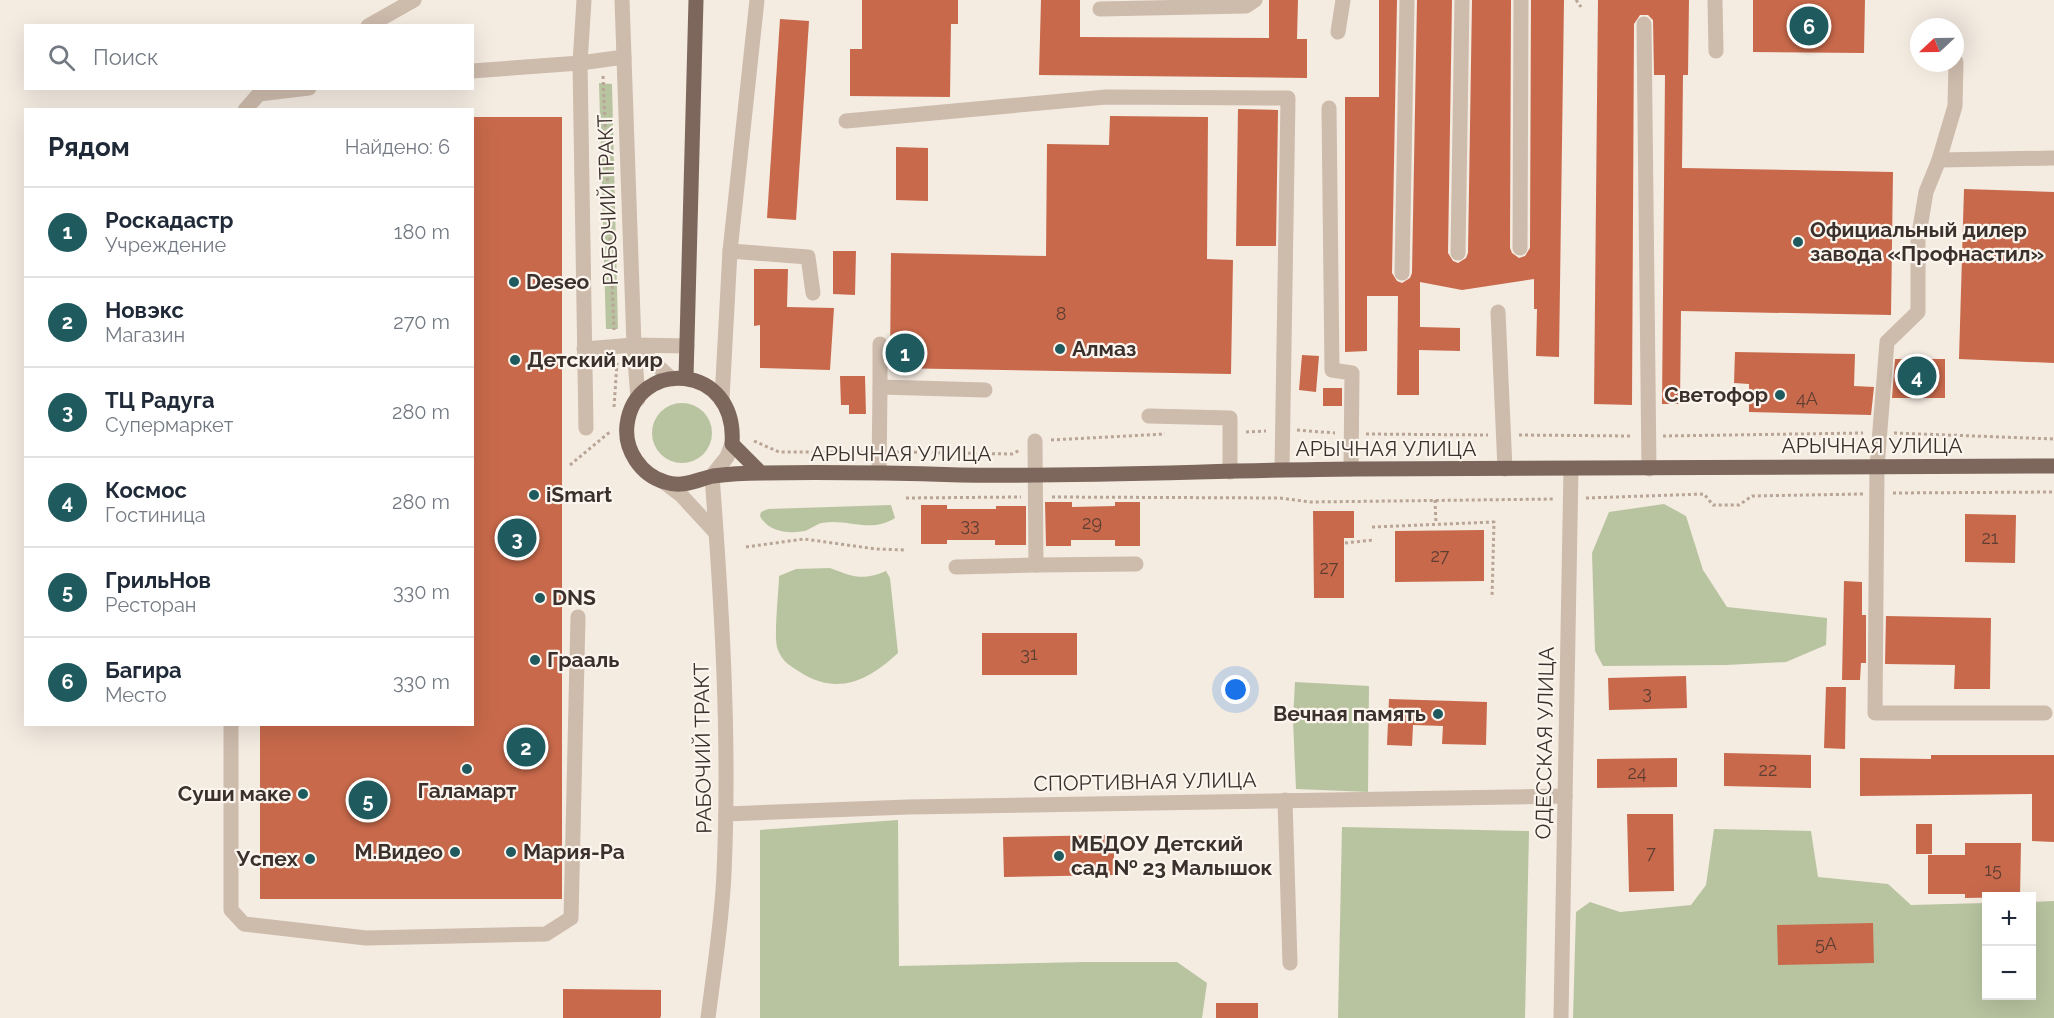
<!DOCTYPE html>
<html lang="ru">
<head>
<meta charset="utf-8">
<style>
	:root { --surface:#fff; --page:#f2f2f3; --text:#1f2937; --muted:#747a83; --line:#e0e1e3; --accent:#1f5a5e }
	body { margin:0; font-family:Raleway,sans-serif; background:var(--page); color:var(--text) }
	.controls { position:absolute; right:18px; bottom:18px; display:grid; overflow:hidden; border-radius:0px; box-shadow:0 6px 24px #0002 }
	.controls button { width:54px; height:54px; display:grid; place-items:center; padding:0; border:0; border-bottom:2px solid var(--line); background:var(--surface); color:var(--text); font:30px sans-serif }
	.compass { position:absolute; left:1910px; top:18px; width:54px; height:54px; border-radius:50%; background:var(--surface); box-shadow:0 6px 24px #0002; rotate:248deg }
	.you { position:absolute; left:1236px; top:690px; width:21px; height:21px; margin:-15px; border:4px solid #fff; border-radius:50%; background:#1a73e8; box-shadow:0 0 0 9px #1a73e833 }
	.badge { display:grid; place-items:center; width:39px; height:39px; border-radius:50%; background:var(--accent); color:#fff; font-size:20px; font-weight:700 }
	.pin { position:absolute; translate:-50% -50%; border:3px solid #fff; box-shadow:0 2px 6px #0006 }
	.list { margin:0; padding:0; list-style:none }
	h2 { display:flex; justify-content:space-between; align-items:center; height:78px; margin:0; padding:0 24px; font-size:26px }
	h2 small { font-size:20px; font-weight:400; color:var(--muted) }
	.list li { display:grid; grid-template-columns:39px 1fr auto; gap:18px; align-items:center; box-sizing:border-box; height:90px; padding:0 24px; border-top:2px solid var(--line) }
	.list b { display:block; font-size:22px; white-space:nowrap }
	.list p { margin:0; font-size:20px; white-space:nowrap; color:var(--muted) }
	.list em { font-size:20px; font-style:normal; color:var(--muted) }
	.icon { flex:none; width:33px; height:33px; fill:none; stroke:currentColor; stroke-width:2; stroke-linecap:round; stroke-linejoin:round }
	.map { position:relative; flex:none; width:2054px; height:1018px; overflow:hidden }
	.search { position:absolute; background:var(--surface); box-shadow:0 6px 24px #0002; left:24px; top:24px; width:450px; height:66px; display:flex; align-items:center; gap:15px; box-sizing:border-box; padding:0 21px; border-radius:0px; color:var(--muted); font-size:22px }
	.panel { position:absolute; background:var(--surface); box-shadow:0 6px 24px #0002; left:24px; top:108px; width:450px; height:618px; border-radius:0px }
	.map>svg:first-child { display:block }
</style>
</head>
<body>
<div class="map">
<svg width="2054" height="1018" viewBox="0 0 2054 1018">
	<rect width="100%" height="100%" fill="#f4ebe1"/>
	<g fill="#b8c4a0">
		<path d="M599,83l13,1 6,245h-12z"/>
		<circle cx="682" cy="433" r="30"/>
		<path d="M1664,504l22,12 17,54 24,37 100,11 -1,27 -40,17 -60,3 -123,1 -8,-15 -3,-98 17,-41z"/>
		<path d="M891,505l4,13c-25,16 -47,0 -73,5 -6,1 -11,6 -17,8 -17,3 -37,1 -45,-15l1,-4 7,-3z"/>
		<path d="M830,568c24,9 32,13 56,3l4,7 8,75c-30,28 -61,43 -98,19 -10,-6 -18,-11 -22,-22 -5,-11 1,-59 1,-74l17,-7z"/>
		<path d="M1295,682l74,4 -1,106 -72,-3 -3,-69z"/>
		<path d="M898,820l1,146 185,-4h93l30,21 -5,35h-442v-188z"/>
		<path d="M1342,827l187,4 -4,187h-187z"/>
		<path d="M1714,829l97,2 7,46 70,7 23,21 75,-2v93h46v-94l22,-1v117h-481l3,-106 14,-10 30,10 71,-7 15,-20z"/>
	</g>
	<g fill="#c8694b">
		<path d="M862,0h96v24h-7l-1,73 -100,-1v-47h12z"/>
		<path d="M1041,0h39v37l189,1v-38h29l-1,39h10v39l-268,-3z"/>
		<path d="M1379,0h18l-5,273 5,8 5,2 8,-5 2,-5 5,-273h35l-4,253 5,8 5,2 8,-5 2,-5 4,-253h39l-1,248 2,5 7,5 6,-2 5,-8 1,-248h33l-5,357 -23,-1 1,-47h-3v-30l-72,11 -42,-8v45l40,1v23l-41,-1v45h-22l1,-99h-31v55l-22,1v-255h34z"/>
		<path d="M1598,0h91l-1,75h-5l-1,93 211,4 -2,143 -210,-4 -1,93h-18l3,-329h-11l-1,-55 -5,-5h-8l-6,9 -2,381 -38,-1z"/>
		<path d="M1753,0h112l-1,53 -111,-1z"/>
		<path d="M780,19l29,2 -13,199 -29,-2z"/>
		<path d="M1238,109l40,1 -2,136h-40z"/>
		<path d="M1110,116l98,1 -1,142 26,1 -2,114 -341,-6 1,-115 155,3 1,-112 62,1z"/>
		<path d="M472,117h90v782h-302v-175h212z"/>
		<path d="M896,147l32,1v53l-32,-1z"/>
		<path d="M1964,189l90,3v171l-95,-4z"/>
		<path d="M833,251h23l-1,44 -22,-1z"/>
		<path d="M754,269h34l-1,38 47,1 -4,62 -70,-2v-43l-6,1z"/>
		<path d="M1735,352l120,2 -1,32 20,1 -3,28 -122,-3v-28l-15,-1z"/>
		<path d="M1302,355l17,1 -3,36 -17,-2z"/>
		<path d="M1895,359h50v39h-53z"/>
		<path d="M840,376h25l1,38h-17v-9h-8z"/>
		<rect x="1323" y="388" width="19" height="18"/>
		<path d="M1045,502h27v5l43,-1v-4h25v44h-25v-6h-44v6h-25z"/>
		<path d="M921,505h26v4h49v-3h30v39h-31v-5h-48v4h-26z"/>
		<path d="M1313,511h41v27h-10v60h-30z"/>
		<path d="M1965,514l51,1 -1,48 -50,-1z"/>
		<path d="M1484,530v51l-89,1v-51z"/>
		<path d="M1844,581l18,1v33h4v48h-5l-1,17h-18z"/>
		<path d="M1886,616l105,2 -1,71h-36l1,-24 -70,-1z"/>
		<rect x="982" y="633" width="95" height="42"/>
		<path d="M1686,676l1,32 -78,2 -1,-32z"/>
		<path d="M1826,687h20l-1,62 -21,-1z"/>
		<path d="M1389,699l98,3 -1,43 -44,-1 1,-18 -30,-1 -1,21 -25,-1z"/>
		<path d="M1724,753l87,2v33l-87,-2z"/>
		<path d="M1931,755h123v87l-22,-1v-47l-172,2v-38l71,1z"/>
		<path d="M1677,758v29l-80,1v-29z"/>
		<path d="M1627,814h46l1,77 -45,1z"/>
		<rect x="1916" y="824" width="16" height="30"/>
		<path d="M1114,835v40l-110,2 -1,-40z"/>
		<path d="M1965,843h56l-1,54 -55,1v-4h-37v-39h37z"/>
		<path d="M1873,923l1,40 -96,2 -1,-40z"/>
		<path d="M563,989l98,1v26l-1,2h-97z"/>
		<rect x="1216" y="1003" width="42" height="15"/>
	</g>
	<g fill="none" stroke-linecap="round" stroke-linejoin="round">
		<g stroke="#b9a596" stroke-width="3" stroke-dasharray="3 3" stroke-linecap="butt">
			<path d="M1576,0l5,7"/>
			<path d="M603,76l11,254"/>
			<path d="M614,407l3,-44"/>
			<path d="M1297,430l38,3"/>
			<path d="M1246,432l20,-1"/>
			<path d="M1894,433l160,6"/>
			<path d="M1366,434l122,1"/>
			<path d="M1519,435l113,1"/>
			<path d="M1663,436l200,-3"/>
			<path d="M1051,440l114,-6"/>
			<path d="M754,441l25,11h86"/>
			<path d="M896,452l116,2 8,-4"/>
			<path d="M570,465l41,-34"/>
			<path d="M1893,493l161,-1"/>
			<path d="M1052,497l228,1 30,4 245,-3"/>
			<path d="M906,498l115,-1"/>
			<path d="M1586,498l118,-4 9,11h26l13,-9 111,-2"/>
			<path d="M1435,500l1,24"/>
			<path d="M1372,527l122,-5 -2,76"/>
			<path d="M1345,543l28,-3"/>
			<path d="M746,547l58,-8 72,10 30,1"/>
		</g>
		<g stroke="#cdbbac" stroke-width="15">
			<path d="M622,0l12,345 4,54"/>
			<path d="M1715,0l1,51"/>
			<path d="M1100,9l146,-3 9,-6"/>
			<path d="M1644,24l5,445"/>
			<path d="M368,26l46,-26"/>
			<path d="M1338,32l5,-32"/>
			<path d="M1956,62l-1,44 -16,54 -13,32 -8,48v72l-31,30 -10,125 -2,246h170"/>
			<path d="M472,71l108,-8 4,-63"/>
			<path d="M1329,108l3,262 20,3 -1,96"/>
			<path d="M245,110l14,-16 50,-6"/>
			<path d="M846,121l260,-24 182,1 -6,372"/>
			<path d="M1939,160l115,-2"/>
			<path d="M1520,248l1,-248"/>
			<path d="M730,251l78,6 5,36"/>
			<path d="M1458,253l4,-253"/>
			<path d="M1402,273l5,-273"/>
			<path d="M1498,312l7,157"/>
			<path d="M634,345l38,34"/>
			<path d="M584,349l50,-4 53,1"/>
			<path d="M880,387v-43"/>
			<path d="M722,399l8,-148 27,-251"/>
			<path d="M1149,416l81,2v54"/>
			<path d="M586,428l-6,-365 44,-6"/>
			<path d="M1035,441l1,124 100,-1"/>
			<path d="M879,473l1,-86 105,3"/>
			<path d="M664,482l17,13 35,38"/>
			<path d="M956,567l80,-2"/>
			<path d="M231,724v186l13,14 122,14 180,-4 25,-16 7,-301"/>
			<path d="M1285,800l5,163"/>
			<path d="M726,814l182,-7 657,-11"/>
			<path d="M708,1018c6,-48 14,-97 16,-145 6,-132 -2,-265 -12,-397l15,-19 5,-13"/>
			<path d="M1561,1018l10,-549"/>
		</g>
		<g stroke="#7d675c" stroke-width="15">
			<path d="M686,378l10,-378"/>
			<path d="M761,473l-29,-29c6,-82 -97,-86 -105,-19 -3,25 14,50 38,57 18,6 31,-2 48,-6 15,-2 33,-3 49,-3 66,-1 132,0 198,2 131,2 263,-5 395,-6 233,-2 466,-1 699,-3"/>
		</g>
	</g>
	<g fill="#1f5a5e" stroke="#fbf5ee" stroke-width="2">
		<circle cx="1798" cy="242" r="6"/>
		<circle cx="514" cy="282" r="6"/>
		<circle cx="1060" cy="349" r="6"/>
		<circle cx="515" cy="360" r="6"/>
		<circle cx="1780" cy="395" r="6"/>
		<circle cx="534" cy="495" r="6"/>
		<circle cx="540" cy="598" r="6"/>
		<circle cx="535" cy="660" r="6"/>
		<circle cx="1438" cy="714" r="6"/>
		<circle cx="467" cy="769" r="6"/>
		<circle cx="303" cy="794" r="6"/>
		<circle cx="455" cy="852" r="6"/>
		<circle cx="511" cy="852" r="6"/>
		<circle cx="1059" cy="856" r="6"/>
		<circle cx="310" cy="859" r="6"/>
	</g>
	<g text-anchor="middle" stroke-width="4.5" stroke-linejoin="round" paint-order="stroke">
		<g font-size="18" fill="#5e3e33">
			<text x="1061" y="320">8</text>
			<text x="1807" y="405">4А</text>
			<text x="1092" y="529">29</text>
			<text x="970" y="531">33</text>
			<text x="1990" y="544">21</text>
			<text x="1440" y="562">27</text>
			<text x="1329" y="574">27</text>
			<text x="1029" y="660">31</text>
			<text x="1647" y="699">3</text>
			<text x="1768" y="776">22</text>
			<text x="1637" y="779">24</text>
			<text x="1651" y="859">7</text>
			<text x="1993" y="876">15</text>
			<text x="1826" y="950">5А</text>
		</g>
		<g font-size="21" fill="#3b302b" stroke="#fbf5ee">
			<text transform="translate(608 200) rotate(-92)" y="7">РАБОЧИЙ ТРАКТ</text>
			<text x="1872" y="453">АРЫЧНАЯ УЛИЦА</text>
			<text x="1386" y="456">АРЫЧНАЯ УЛИЦА</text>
			<text x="901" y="461">АРЫЧНАЯ УЛИЦА</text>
			<text transform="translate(1545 743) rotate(-89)" y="7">ОДЕССКАЯ УЛИЦА</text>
			<text transform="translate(703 748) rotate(-91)" y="7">РАБОЧИЙ ТРАКТ</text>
			<text transform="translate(1145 782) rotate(-1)" y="7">СПОРТИВНАЯ УЛИЦА</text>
		</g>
		<g font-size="21" font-weight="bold" fill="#3b302b" stroke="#fbf5ee" text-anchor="start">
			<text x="1810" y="237">Официальный дилер<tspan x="1810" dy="24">завода «Профнастил»</tspan></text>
			<text x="526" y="289">Deseo</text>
			<text x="1072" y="356">Алмаз</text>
			<text x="527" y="367">Детский мир</text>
			<text x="1768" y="402" text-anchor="end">Светофор</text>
			<text x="546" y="502">iSmart</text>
			<text x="552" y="605">DNS</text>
			<text x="547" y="667">Грааль</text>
			<text x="1426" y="721" text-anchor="end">Вечная память</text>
			<text x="467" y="798" text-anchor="middle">Галамарт</text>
			<text x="291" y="801" text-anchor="end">Суши маке</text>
			<text x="1071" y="851">МБДОУ Детский<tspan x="1071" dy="24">сад № 23 Малышок</tspan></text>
			<text x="443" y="859" text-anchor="end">М.Видео</text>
			<text x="523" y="859">Мария-Ра</text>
			<text x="298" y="866" text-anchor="end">Успех</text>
		</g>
	</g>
</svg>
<div class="controls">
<button>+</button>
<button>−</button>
</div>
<svg class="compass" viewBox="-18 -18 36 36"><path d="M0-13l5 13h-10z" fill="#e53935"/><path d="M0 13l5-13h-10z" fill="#747a83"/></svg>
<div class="you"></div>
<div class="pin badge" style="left:905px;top:353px">1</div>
<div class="pin badge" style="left:526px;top:747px">2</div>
<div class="pin badge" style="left:517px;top:538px">3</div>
<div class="pin badge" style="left:1917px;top:376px">4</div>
<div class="pin badge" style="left:368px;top:800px">5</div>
<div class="pin badge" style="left:1809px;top:26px">6</div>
<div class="search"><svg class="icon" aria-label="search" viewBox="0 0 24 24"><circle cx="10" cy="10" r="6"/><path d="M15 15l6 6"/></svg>Поиск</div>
<section class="panel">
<h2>Рядом<small>Найдено: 6</small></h2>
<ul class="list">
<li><span class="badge">1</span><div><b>Роскадастр</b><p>Учреждение</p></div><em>180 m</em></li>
<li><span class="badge">2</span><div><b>Новэкс</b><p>Магазин</p></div><em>270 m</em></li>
<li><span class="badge">3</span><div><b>ТЦ Радуга</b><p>Супермаркет</p></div><em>280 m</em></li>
<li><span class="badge">4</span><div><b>Космос</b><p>Гостиница</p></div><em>280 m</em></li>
<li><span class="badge">5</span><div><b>ГрильНов</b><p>Ресторан</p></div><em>330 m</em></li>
<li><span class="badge">6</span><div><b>Багира</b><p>Место</p></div><em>330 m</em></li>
</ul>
</section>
</div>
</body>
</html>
